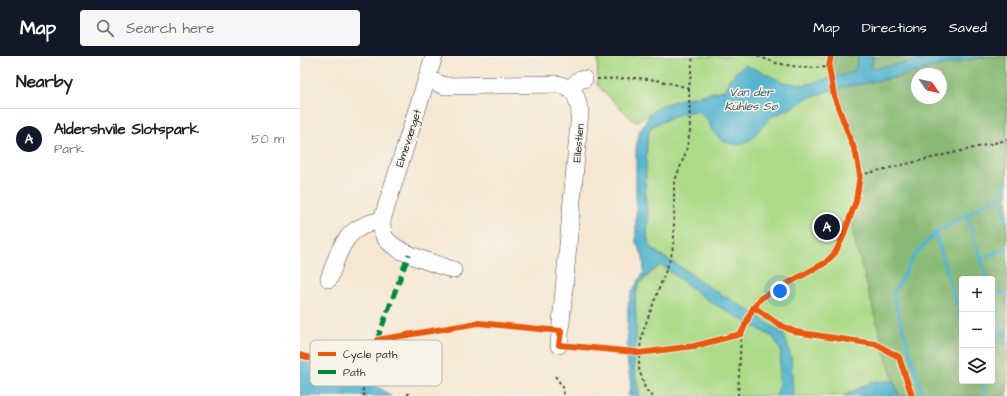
<!DOCTYPE html>
<html lang="en">
<head>
<meta charset="utf-8">
<style>
	:root { --surface:#fff; --page:#f6f6f6; --text:#202124; --muted:#757577; --line:#e0e0e0; --accent:#111827 }
	body { margin:0; font-family:"Architects Daughter",sans-serif; background:var(--page); color:var(--text) }
	.controls { position:absolute; right:12px; bottom:12px; display:grid; overflow:hidden; border-radius:4px; box-shadow:0 4px 16px #0002 }
	.controls button { width:36px; height:36px; display:grid; place-items:center; padding:0; border:0; border-bottom:1px solid var(--line); background:var(--surface); color:var(--text); font:20px sans-serif }
	.compass { position:absolute; left:611px; top:12px; width:36px; height:36px; border-radius:50%; background:var(--surface); box-shadow:0 4px 16px #0002; rotate:124deg }
	.you { position:absolute; left:480px; top:235px; width:14px; height:14px; margin:-10px; border:3px solid #fff; border-radius:50%; background:#1a73e8; box-shadow:0 0 0 6px #1a73e833 }
	.badge { display:grid; place-items:center; width:26px; height:26px; border-radius:50%; background:var(--accent); color:#fff; font-size:13px; font-weight:700 }
	.pin { position:absolute; translate:-50% -50%; border:2px solid #fff; box-shadow:0 1px 4px #0006 }
	.list { margin:0; padding:0; list-style:none }
	h2 { display:flex; justify-content:space-between; align-items:center; height:52px; margin:0; padding:0 16px; font-size:17px }
	h2 small { font-size:13px; font-weight:400; color:var(--muted) }
	.list li { display:grid; grid-template-columns:26px 1fr auto; gap:12px; align-items:center; box-sizing:border-box; height:60px; padding:0 16px; border-top:1px solid var(--line) }
	.list b { display:block; font-size:15px; white-space:nowrap }
	.list p { margin:0; font-size:13px; white-space:nowrap; color:var(--muted) }
	.list em { font-size:13px; font-style:normal; color:var(--muted) }
	.icon { flex:none; width:22px; height:22px; fill:none; stroke:currentColor; stroke-width:2; stroke-linecap:round; stroke-linejoin:round }
	.map { position:relative; flex:none; width:707px; height:340px; overflow:hidden }
	header { display:flex; align-items:center; gap:24px; box-sizing:border-box; height:56px; padding:0 20px; background:var(--accent); color:#fff }
	header strong { font-size:19px }
	nav { display:flex; gap:22px; margin-inline-start:auto; font-size:14px }
	.search { width:280px; height:36px; background:var(--page); display:flex; align-items:center; gap:10px; box-sizing:border-box; padding:0 14px; border-radius:4px; color:var(--muted); font-size:15px }
	main { display:flex }
	aside { flex:1; background:var(--surface) }
	.map>svg:first-child { display:block }
</style>
</head>
<body>
<header>
<strong>Map</strong>
<div class="search"><svg class="icon" aria-label="search" viewBox="0 0 24 24"><circle cx="10" cy="10" r="6"/><path d="M15 15l6 6"/></svg>Search here</div>
<nav><a>Map</a><a>Directions</a><a>Saved</a></nav>
</header>
<main>
<aside>
<h2>Nearby<small></small></h2>
<ul class="list">
<li><span class="badge">A</span><div><b>Aldershvile Slotspark</b><p>Park</p></div><em>50 m</em></li>
</ul>
</aside>
<div class="map">
<svg width="707" height="340" viewBox="0 0 707 340">
	<rect width="100%" height="100%" fill="#f7f3e8"/>
	<filter id="ink" filterUnits="userSpaceOnUse"><feTurbulence type="fractalNoise" baseFrequency=".025" numOctaves="2"/><feDisplacementMap in="SourceGraphic" scale="8" xChannelSelector="R" yChannelSelector="G"/><feConvolveMatrix kernelMatrix="1 2 1 2 8 2 1 2 1" color-interpolation-filters="sRGB"/></filter>
	<filter id="wash" filterUnits="userSpaceOnUse"><feTurbulence type="fractalNoise" baseFrequency=".012" numOctaves="4" result="noise"/><feDisplacementMap in="SourceGraphic" scale="16" xChannelSelector="R" yChannelSelector="G"/><feGaussianBlur stdDeviation="0.9" result="paint"/><feColorMatrix in="noise" values="0 0 0 0 0 0 0 0 0 0 0 0 0 0 0 0 0 1.4 0 .05"/><feComposite in="paint" operator="in"/></filter>
	<g filter="url(#wash)">
		<rect width="100%" height="100%" fill="#f6e7d3"/>
		<g fill="#acda87" stroke="#6c8259" fill-rule="evenodd">
			<path d="M298,0h260l-4,16 -50,13 -22,-3 -24,-12 -28,8 -5,12 -46,10 -19,6 -10,8 -15,8 -38,-37z"/>
			<path d="M689,0h18v340h-108l-5,-15 -22,1 -29,14h-50l-2,-39 -7,-22 -29,-21 -48,-28 -22,-16 -27,-17 -8,-8 -3,-7 1,-21 -3,-20 2,-58 4,-12c16,-8 28,-15 46,-16l10,8 6,13 37,8 21,-23 24,-11 12,-8 15,-4 5,-3 11,-3zM617,18h24v24h-24zM662,223h30v102h-30z"/>
			<path d="M361,209l23,16 89,56 8,14 -3,39 -2,6h-136l-6,-27v-12l-1,-2v-5l3,-3v-27l-1,-21 3,-14 15,-14z"/>
		</g>
		<g fill="#89ba74" stroke="#5a7250" fill-rule="evenodd">
			<path d="M534,0h24l-1,7 -3,9 -20,6 -2,-8z"/>
			<path d="M573,0h70l-72,14z"/>
			<path d="M689,0h18v340h-108l-12,-36 -36,-133 12,-54 -25,-85 60,-11 45,-12zM617,18h24v24h-24zM662,223h30v102h-30z"/>
		</g>
		<g fill="#50b3cf" stroke="#3e6f7d">
			<path d="M558,0h15l-2,13 72,-13h46l-46,9 -45,12 -60,11 -11,3 -5,3 -15,4 -12,8 -24,11 -21,23 -13,5 -13,-3 -11,-10 -6,-13 -10,-8c-18,1 -30,8 -46,16l-4,12 -2,58 3,20 -1,20 3,8 8,9 27,16 22,16 48,28 29,21 7,22 2,39h-17l2,-6 3,-39 -8,-14 -64,-36 -48,-36 -9,6 -14,14 -3,14 1,21v27l-3,3v5l1,2v12l6,27h-12l3,-10 -4,-28 1,-52 3,-13 13,-21 -1,-16 -7,-13v-95l3,-16 11,-18 9,-8 20,-6 46,-10 5,-12 14,-13 14,5 24,12 22,3 50,-13 3,-9z"/>
			<path d="M0,304l67,19 24,17h-91z"/>
			<path d="M594,325l5,15h-56l29,-14z"/>
		</g>
		<g fill="none" stroke-linecap="round" stroke-linejoin="round">
			<g stroke="#50b3cf" stroke-width="3.5">
				<path d="M699,140l8,26"/>
				<path d="M667,159l20,64"/>
				<path d="M635,177l27,89"/>
				<path d="M680,202l27,-9"/>
				<path d="M692,240l15,48"/>
				<path d="M692,240l15,-4"/>
				<path d="M692,280l11,-4"/>
				<path d="M681,325l5,15"/>
				<path d="M623,340l-30,-101 21,-39 21,-23 64,-37 8,-13"/>
			</g>
		</g>
	</g>
	<g filter="url(#ink)">
		<g fill="none" stroke-linecap="round" stroke-linejoin="round">
			<g stroke="#494744" stroke-width="18">
				<g id="minor">
					<path d="M134,0l-52,164c0,4 0,9 1,13 5,19 52,30 70,37"/>
					<path d="M127,23l18,7 113,-2c18,6 18,10 22,28l-21,233"/>
					<path d="M271,32l9,-9h4"/>
					<path d="M29,223c7,-18 12,-43 32,-52 6,-4 14,-5 21,-7"/>
				</g>
			</g>
			<g stroke="#494744" stroke-width="2" stroke-dasharray="3 3" stroke-linecap="butt">
				<path d="M458,0l18,7 27,5 26,-1"/>
				<path d="M297,23l40,-1 20,2 32,8"/>
				<path d="M560,119l147,-35"/>
				<path d="M255,320l8,11 1,9"/>
				<path d="M65,340l-3,-4 6,-15"/>
				<path d="M108,340v-5"/>
				<path d="M353,340l-3,-1 -5,-7 -6,-19v-16l4,-22 28,-74 3,-16v-58l12,-31 4,-21 -1,-43 4,-32"/>
				<path d="M438,340l3,-62"/>
			</g>
			<use href="#minor" stroke="#fff" stroke-width="17"/>
			<path stroke="#00873e" stroke-width="5" stroke-dasharray="10 5" stroke-linecap="butt" d="M77,284l32,-86"/>
			<g stroke="#f7f3e8" stroke-width="8">
				<g id="cycleway">
					<path d="M454,251l24,17 17,8 80,12 24,13 13,39"/>
					<path d="M0,299l56,17 9,-2 12,-30 101,-17 83,8 -2,14 77,7 3,1 55,-7 47,-12 11,-24 9,-12 64,-35 10,-10 7,-14 14,-38 4,-26 -4,-21 -22,-58 -5,-29 2,-11"/>
				</g>
			</g>
			<use href="#cycleway" stroke="#e8590c" stroke-width="6"/>
		</g>
	</g>
	<g text-anchor="middle" stroke-width="3" stroke-linejoin="round" paint-order="stroke">
		<g font-size="11" fill="#2b2b2b" stroke="#f7f3e8">
			<text transform="translate(108 82) rotate(-72)" y="4">Elmevænget</text>
			<text transform="translate(278 87) rotate(-85)" y="4">Ellestien</text>
		</g>
		<g font-size="12" font-style="italic" fill="#385b64" stroke="#f7f3e8">
			<text x="451" y="40">Van der<tspan x="451" dy="14">Kühles Sø</tspan></text>
		</g>
	</g>
	<rect x="10" y="284" width="132" height="46" rx="6" fill="#f7f3e8" stroke="#bab7af" stroke-width="1"/>
	<rect x="18" y="296" width="18" height="4" fill="#e8590c"/>
	<rect x="18" y="314" width="18" height="4" fill="#00873e"/>
	<g font-size="11" fill="#2b2b2b">
		<text x="43" y="302">Cycle path</text>
		<text x="43" y="320">Path</text>
	</g>
</svg>
<div class="controls">
<button>+</button>
<button>−</button>
<button><svg class="icon" aria-label="layers" viewBox="0 0 24 24"><path d="M12 4l9 5-9 5-9-5zM3 14l9 5 9-5"/></svg></button>
</div>
<svg class="compass" viewBox="-18 -18 36 36"><path d="M0-13l5 13h-10z" fill="#e53935"/><path d="M0 13l5-13h-10z" fill="#757577"/></svg>
<div class="you"></div>
<div class="pin badge" style="left:527px;top:171px">A</div>
</div>
</main>
</body>
</html>
